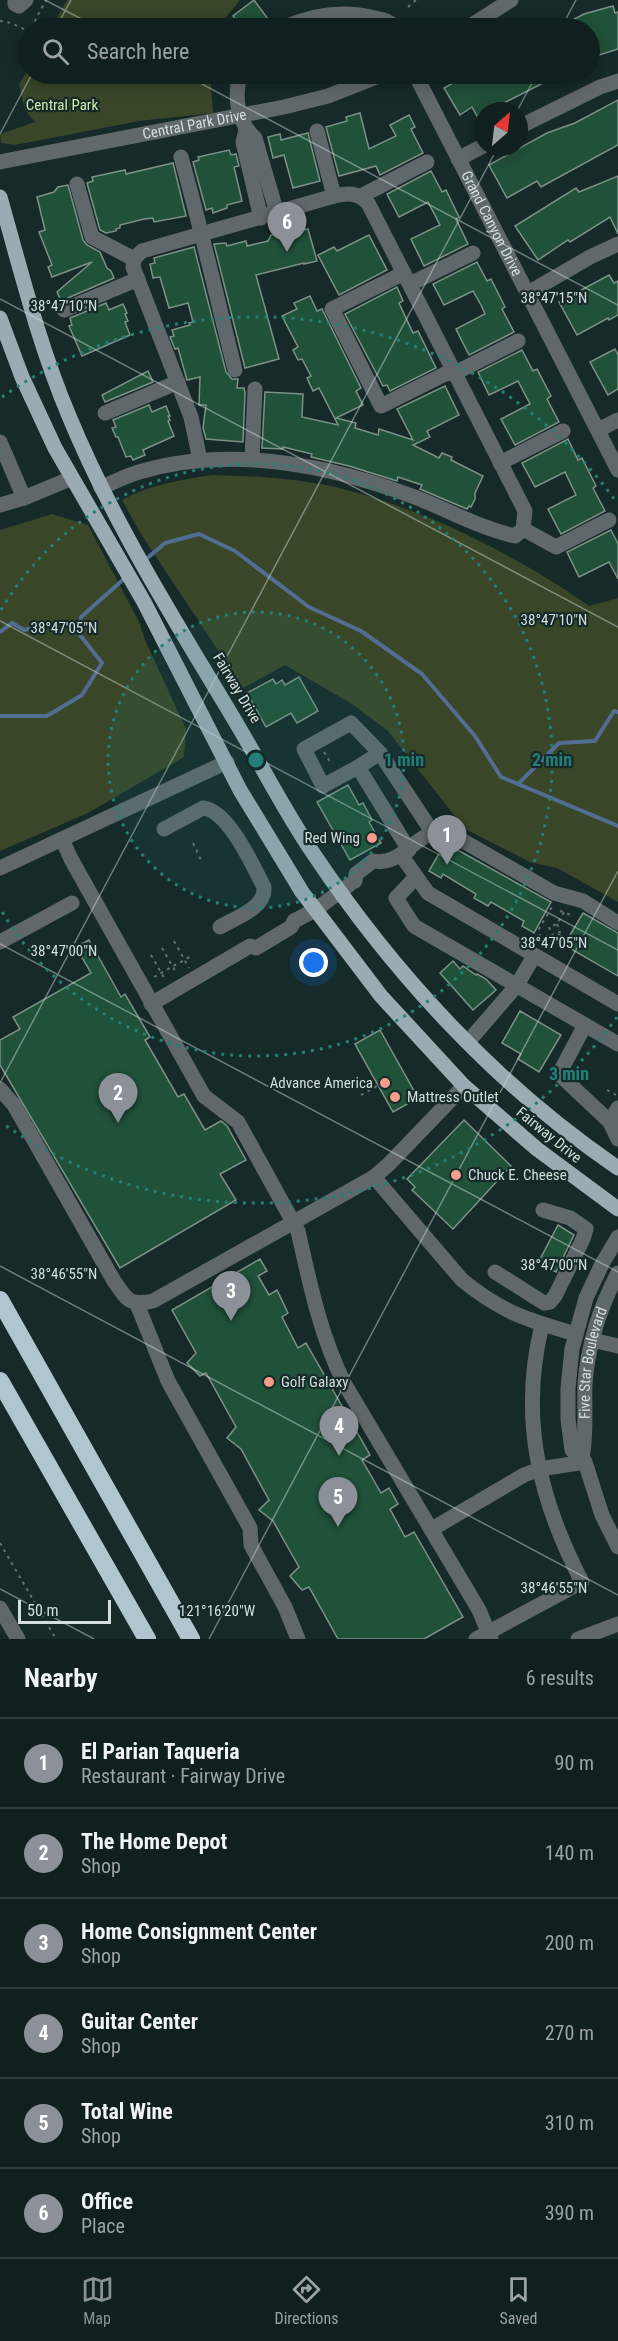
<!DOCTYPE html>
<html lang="en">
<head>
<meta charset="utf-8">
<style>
	:root { --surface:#10201f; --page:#1e2d2c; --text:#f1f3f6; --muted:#9ca3a4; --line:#303e3d; --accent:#8c9099 }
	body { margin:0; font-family:"Roboto Condensed",sans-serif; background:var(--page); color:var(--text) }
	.compass { position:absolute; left:474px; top:102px; width:54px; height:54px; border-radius:50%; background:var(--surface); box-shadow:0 3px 15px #0003; rotate:28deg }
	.scale { position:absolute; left:18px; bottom:15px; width:93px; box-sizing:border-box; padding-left:6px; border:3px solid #d3dfde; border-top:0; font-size:16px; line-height:21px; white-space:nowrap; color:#d3dfde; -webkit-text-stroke:4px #162a29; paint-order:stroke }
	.you { position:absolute; left:314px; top:963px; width:21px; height:21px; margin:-15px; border:4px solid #fff; border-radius:50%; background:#1a73e8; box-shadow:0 0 0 9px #1a73e833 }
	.badge { display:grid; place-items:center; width:39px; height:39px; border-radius:50%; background:var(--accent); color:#fff; font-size:20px; font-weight:700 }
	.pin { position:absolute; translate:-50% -50px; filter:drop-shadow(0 2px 3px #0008) }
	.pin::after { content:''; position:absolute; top:32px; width:21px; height:18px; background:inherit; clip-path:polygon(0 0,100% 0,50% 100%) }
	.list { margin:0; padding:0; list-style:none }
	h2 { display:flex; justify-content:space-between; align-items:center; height:78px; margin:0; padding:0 24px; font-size:26px }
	h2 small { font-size:20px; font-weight:400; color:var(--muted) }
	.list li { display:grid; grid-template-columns:39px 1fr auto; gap:18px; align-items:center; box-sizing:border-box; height:90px; padding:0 24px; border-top:2px solid var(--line) }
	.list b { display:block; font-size:22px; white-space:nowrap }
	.list p { margin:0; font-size:20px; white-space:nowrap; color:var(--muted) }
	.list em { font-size:20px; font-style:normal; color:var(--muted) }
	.icon { flex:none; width:33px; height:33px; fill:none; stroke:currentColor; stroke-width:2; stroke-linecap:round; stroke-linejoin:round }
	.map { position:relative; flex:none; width:618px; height:1639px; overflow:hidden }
	.search { position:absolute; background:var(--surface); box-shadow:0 3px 15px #0003; left:18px; right:18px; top:18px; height:66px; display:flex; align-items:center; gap:15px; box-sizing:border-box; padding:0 21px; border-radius:33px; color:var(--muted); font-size:22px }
	.sheet { height:618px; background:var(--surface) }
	nav { display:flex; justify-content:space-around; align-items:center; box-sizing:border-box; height:84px; border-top:2px solid var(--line); background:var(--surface); font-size:16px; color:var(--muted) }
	nav a { display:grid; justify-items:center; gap:3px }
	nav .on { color:var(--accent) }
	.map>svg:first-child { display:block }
</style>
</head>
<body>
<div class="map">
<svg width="618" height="1639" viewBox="0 0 618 1639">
	<rect width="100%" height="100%" fill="#162a29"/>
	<g fill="#394628">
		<path d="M67,0h173l-18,22 5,6h-176z"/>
		<path d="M28,68v6h186l-3,11 2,28 -74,8 -124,24 -14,-2 -1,-9 35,-12 -10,-12 -6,-25z"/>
		<path d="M212,475c42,1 82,3 123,12 86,20 182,68 254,119l29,-8v304l-61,-34 -27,-6 -65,-33 -77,-98 -36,-27 -67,-39 -42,23 -102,-154 -19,-34c29,-16 59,-20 90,-25z"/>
		<path d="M52,514l36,11 51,97 6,18 41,89 -2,28 -96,56 -88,38v-321z"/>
	</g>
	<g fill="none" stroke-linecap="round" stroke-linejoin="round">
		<g stroke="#526d92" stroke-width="4">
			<path d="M144,561l21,-18 34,-9 36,17 74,56 52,24 61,43 53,62 26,41 117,49"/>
			<path d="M0,632l12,-9 12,7 14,-3"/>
			<path d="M0,716h47l35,-21 20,-32 -22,-28 1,-18 44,-39"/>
			<path d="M518,784l41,-41 36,-2 19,-30 4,1"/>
		</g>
	</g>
	<g fill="#205139" stroke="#7e9186" stroke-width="1.5">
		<path d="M254,0l14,19 -14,9h-12l-9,-12z"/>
		<path d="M613,6l2,7 3,-1v37l-28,9v-30h-33l27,-14z"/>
		<path d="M469,74h92l-63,32 -1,-2 -14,7 -6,5 -5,-9 -12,8 -16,-27z"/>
		<path d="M618,100v45l-77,42 -4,-6 -30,17 -18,-33 58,-32 28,-10z"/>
		<path d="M360,113l9,36 27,-13 -6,-11 19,-10 6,12 -4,2 12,24 -43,22 -4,-9 -37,10 -13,-49 21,-6 -1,-4z"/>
		<path d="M308,133l12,48 -27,7 -9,-33 -11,3 -5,-21 12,-3 1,6z"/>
		<path d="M229,150l2,5 5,-1 3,12 -5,1 8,34 -15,4v3l-14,5 -1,-5 -6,2 -13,-48 6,-2 -1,-3z"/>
		<path d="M173,163l13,53 -32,6 -1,-4 -9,1 -24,6v3l-4,1v2l-10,2 -6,-3 -13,-47 6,-2 -1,-4 33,-7 1,4z"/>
		<path d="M431,171l11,21 4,-2 13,27 -3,2 12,25 -44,22 -13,-27 29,-14 -12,-23 -29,15 -12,-23z"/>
		<path d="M618,176v58l-8,-17 -40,25 -2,-2 -30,20 -23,-34 61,-38 3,4z"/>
		<path d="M68,185l15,55 4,5 13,7 7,16 4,3 3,7 -53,23 -4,-9 35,-30 -40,15 -4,-10 4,-2 -13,-33 6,-2 -8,-33 17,-5 4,-5z"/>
		<path d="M308,229l9,32 -13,3v-1l-48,12 23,84 -34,9 -31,-124 12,-1 1,3 19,-5 1,5 21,-5 3,-6 6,-1 4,1z"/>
		<path d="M369,235l18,35 -48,25 -21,-40 16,-8 3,4z"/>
		<path d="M194,247l32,125 6,7h6l-1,9h7l1,5 -2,49 -37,-3 -3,-11 3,-23h-7l1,-28 -13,3 -9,-32 -3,1 -5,-12 4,-1 -2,-6 18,-5 -1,-2 4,-1 -5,-19 -19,5 -9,-31 -7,1 -3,-14 5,-1 -1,-5z"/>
		<path d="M477,262l10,19 4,-2 14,28 -3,2 12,23 -45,23 -13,-26 29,-15 -4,-9 -8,-14 -29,14 -11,-21z"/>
		<path d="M609,275l5,8 4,-2v34l-9,5 -1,-2 -31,17 -18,-33z"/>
		<path d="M397,287l6,14 -4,2 14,30 5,-2 18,37 -46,23 -3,-6 -4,1 -38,-72z"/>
		<path d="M310,296l7,15 5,-2 39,79 -5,3 7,14 -27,13 20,5 -1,5 23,7 1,-6 34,11 -16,-31 48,-23 14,29 -32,16 3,6 -17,8 26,13 3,-5 10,4 -1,3 32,16 -8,17v6l-4,8 -2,-1 -2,3 -47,-20 2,-4 -24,-8 -1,4 -48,-15 -38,-9 1,-3 -29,-7v2l-21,-1 3,-56 38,2 -1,23 36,8 -19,-37 -6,3 -6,-13 4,-2 -9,-17 -4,1 -5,-10 5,-3 -16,-31 15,-7 -3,-6z"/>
		<path d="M106,303l3,7 14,-6 4,9 -2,1 3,7 -3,1 5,13 -48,21 -13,-30 3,-1 -2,-7z"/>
		<path d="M615,349l3,6v34l-10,6 -18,-33z"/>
		<path d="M522,350l11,21 4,-2 14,27 -4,3 12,23 -44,23 -14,-26 29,-15 -12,-23 -29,14 -11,-23z"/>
		<path d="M148,371l5,11 -48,20 -3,-7z"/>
		<path d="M149,405l3,7 14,-6 4,10h-2l2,4 -2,1 6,15 -31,14 2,5 -12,5 -2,-4 -5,1 -8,-20h-2l-4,-9 4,-1 -3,-7z"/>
		<path d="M568,439l10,21 4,-2 14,28 -3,2 12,23 -44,23 -13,-25 28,-14 -11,-23 -30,15 -13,-24z"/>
		<path d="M611,530l7,14v35l-9,-17 -30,15 -12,-25z"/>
		<path d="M299,677l19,34 -21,12 -6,-10 -25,14 -19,-34 26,-14 3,5 6,-4 3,5z"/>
		<path d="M348,785l11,20 4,-2 9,17 -3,2 12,21 -31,17 -33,-58z"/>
		<path d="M445,843l106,59 -17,31 -12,-7 2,-5 -33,-19 -3,4 -14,-8 2,-4 -33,-20 -2,4 -12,-7z"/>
		<path d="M583,913l35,20v43l-54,-31z"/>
		<path d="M89,940l32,57 4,-3 25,43 -5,3 33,57 6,-3 21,36 16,-9 6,5 19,34 -26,14 16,26 -116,68 -120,-203v-25l20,-11 -7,-12 78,-44 -15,-26z"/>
		<path d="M453,961l7,8 3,-3 13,9 1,-1 9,5 10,11 -23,20 -33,-37z"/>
		<path d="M520,1011l41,24 -22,37 -21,-13 3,-5 -19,-11z"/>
		<path d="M380,1030l38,68 -25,14 -38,-68z"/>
		<path d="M464,1120l47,46 -58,63 -41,-39 3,-3 -8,-8z"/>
		<path d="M558,1225l16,10 -18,37 -18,-9z"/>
		<path d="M260,1259l7,12 -9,5 11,19 8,-5 11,23 -6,4 16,31 8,-5 64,112 -8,5 19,33 8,-5 9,16 -8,5 15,28 9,-5 49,85 -39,22h-86l-29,-52 -7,3 -12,-14 9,-9 -26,-46 -14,-11 10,-10 -28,-51 -14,-11 9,-11 -30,-54 -6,3 -13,-13 9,-10 -24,-43z"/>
	</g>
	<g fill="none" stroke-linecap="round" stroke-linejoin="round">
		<g stroke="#627372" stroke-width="2" stroke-dasharray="3 4.5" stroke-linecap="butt">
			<path d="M408,7l8,-7"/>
			<path d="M0,21l11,2 17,8"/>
			<path d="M31,28l15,-28"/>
			<path d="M324,752l8,13"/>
			<path d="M193,843l8,17"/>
			<path d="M560,911l11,4"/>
			<path d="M557,924l3,8 -8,3 -3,-8 8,-3 9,-15"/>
			<path d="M558,934l10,6"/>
			<path d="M540,937l-1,-8 13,-22"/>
			<path d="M174,941l15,27"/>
			<path d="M162,948l15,26"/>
			<path d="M151,955l15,26"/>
			<path d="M154,977l39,-22"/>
			<path d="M607,1090l9,5"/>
			<path d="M361,1095l16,-9"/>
			<path d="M0,1543l56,96"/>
		</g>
		<g stroke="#60686c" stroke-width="15">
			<path d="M15,0v4l4,2 7,-6"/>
			<path d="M283,28c30,-14 61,-18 92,-10 9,2 15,3 20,10"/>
			<path d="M467,28l44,-28"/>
			<path d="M240,74c-6,23 -3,48 15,64l22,75"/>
			<path id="s1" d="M415,74l203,396"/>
			<path d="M519,127l81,-40 18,-6"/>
			<path d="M246,130l-3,12 18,76"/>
			<path d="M317,131l17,65"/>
			<path d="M181,157c20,70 36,142 54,213"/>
			<path d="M458,159l25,-13"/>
			<path id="s2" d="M0,162l284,-55 44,-11 56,-22"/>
			<path d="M77,184l15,53 42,22"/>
			<path d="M361,196l66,-34"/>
			<path d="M404,273l-72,36 49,97 64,-32 10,-1 63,-32"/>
			<path d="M410,284l63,-31"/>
			<path d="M528,293l62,-36 28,-13"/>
			<path d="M64,310l74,-31"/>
			<path d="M105,413l73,-31"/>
			<path d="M598,430l20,-10"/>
			<path d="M0,442l24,56"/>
			<path d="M252,459l3,-70"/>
			<path d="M500,463l63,-32"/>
			<path d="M101,488c12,-6 25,-12 38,-16 91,-27 187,-8 273,24 35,13 67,32 103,40l8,-7 2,-18 -157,-308c-11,-11 -20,-10 -34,-7l-192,55 -8,8 -1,8 58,150 9,43"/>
			<path d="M0,505l24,-7 48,-20"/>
			<path d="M523,529l33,18 53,-27"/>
			<path d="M380,753l53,80"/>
			<path d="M358,767l22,-14 -29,-30 -47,26 19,37 35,-19 51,83"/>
			<path d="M164,829l39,-21c25,2 50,58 61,79 2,21 -29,31 -44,40"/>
			<path d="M62,839l9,20 133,237 34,26 55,100 5,9c12,53 22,103 46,152l135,227 12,29"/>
			<path d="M401,855l27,38 190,111"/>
			<path d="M0,868l227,-106"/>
			<path d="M416,877l-20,21 18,28 204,118"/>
			<path d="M355,881l1,-7 17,-13c25,5 38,-20 59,-28 5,-1 13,1 19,1l103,59 29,8 35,22"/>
			<path d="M0,942l72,-39"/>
			<path d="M151,1004l99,-58 6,2 35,-21 3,-6 21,-11 34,-25"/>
			<path d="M585,1025l-26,49 51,48 8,17"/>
			<path d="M468,1042l49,-57 17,-29"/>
			<path d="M0,1089l14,16 100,176c13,18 14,25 39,20l221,-124 15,-13 75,-78"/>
			<path d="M610,1122l8,-14"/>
			<path d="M374,1177l88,103c41,33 65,40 114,54"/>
			<path d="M618,1237l-16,27 -16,34 -14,51 -4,39v31l4,31 13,12 17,53 16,32"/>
			<path d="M495,1272l49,31 6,-1 5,-6 28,-57 3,-10 -16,-11 -27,-8"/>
			<path d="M137,1304l31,77 82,147 1,17 34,62 13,32"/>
			<path d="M592,1340l26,6"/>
			<path id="s3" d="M582,1458c5,-25 2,-49 3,-74 3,-40 15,-77 33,-111"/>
			<path d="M432,1529l92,-54 16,-6 45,-7"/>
			<path d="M0,1608l18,31"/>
			<path d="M476,1639l106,-57c-43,-83 -63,-164 -40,-257"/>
			<path d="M578,1639l40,-15"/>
		</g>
		<g stroke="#9aabb2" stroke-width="15">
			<path d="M0,197c21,74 39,148 69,219 45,109 109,209 169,310 25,42 47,86 75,127 81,121 184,233 305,315"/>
			<path d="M0,318l22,59 33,71 89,154 96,188 62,102 79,104 83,90 73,63 81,60"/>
		</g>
		<g stroke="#b0c6ce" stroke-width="18">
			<path d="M0,1300l191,339"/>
			<path d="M0,1381l147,258"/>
		</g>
	</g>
	<path fill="none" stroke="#d3dfde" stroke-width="1.5" stroke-opacity="0.45" d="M45,0l54,28M56,28l15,-28M561,28l15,-28M183,74l435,231M517,111l20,-37M0,134l32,-60M0,299l618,328M0,621l618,329M0,944l618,328M0,1083l498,-936M0,1266l618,329M0,1589l94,50M209,1639l409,-768"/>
	<circle cx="256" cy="760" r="148" fill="#238079" fill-opacity=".12"/>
	<g fill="none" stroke="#238079" stroke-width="3" stroke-dasharray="3 6">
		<circle cx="256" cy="760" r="148"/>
		<path d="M1 610A296 296 0 1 1 1 910"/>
		<path d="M617 1017A443 443 0 0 1 2 1123M2 397A443 443 0 0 1 617 503"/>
	</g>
	<g fill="#f49d8c" stroke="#162a29" stroke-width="2">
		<circle cx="372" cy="838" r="6"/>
		<circle cx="385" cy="1083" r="6"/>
		<circle cx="395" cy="1097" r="6"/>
		<circle cx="456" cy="1175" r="6"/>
		<circle cx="269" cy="1382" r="6"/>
	</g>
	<g text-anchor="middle" stroke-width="4.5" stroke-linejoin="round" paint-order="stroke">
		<g font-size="15" fill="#cfeea9" stroke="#162a29">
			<text x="62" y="110">Central Park</text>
		</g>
		<g font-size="15" fill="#d3dfde" stroke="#162a29">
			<text dy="5" stroke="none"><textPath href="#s2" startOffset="198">Central Park Drive</textPath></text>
			<text dy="5" stroke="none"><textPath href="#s1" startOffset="168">Grand Canyon Drive</textPath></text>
			<text transform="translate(237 688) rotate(59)" y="5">Fairway Drive</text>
			<text transform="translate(549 1135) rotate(39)" y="5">Fairway Drive</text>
			<text dy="5" stroke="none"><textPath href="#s3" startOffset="96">Five Star Boulevard</textPath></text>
		</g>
		<g font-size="15" fill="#d3dfde" stroke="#162a29" text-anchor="start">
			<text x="360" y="843" text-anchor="end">Red Wing</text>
			<text x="373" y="1088" text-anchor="end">Advance America</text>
			<text x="407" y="1102">Mattress Outlet</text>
			<text x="468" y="1180">Chuck E. Cheese</text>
			<text x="281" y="1387">Golf Galaxy</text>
		</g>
	</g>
	<g font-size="15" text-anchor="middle" fill="#d3dfde" stroke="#162a29" stroke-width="4.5" stroke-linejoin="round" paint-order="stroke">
		<text x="554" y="303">38°47'15"N</text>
		<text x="64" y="311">38°47'10"N</text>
		<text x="554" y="625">38°47'10"N</text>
		<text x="64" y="633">38°47'05"N</text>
		<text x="554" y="948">38°47'05"N</text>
		<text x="64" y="956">38°47'00"N</text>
		<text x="554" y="1270">38°47'00"N</text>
		<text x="64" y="1279">38°46'55"N</text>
		<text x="554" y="1593">38°46'55"N</text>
		<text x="217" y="1616">121°16'20"W</text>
	</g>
	<circle cx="256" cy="760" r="9" fill="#238079" stroke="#162a29" stroke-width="3"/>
	<g font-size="18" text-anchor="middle" font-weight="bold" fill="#238079" stroke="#162a29" stroke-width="4.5" stroke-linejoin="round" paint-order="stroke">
		<text x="404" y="766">1 min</text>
		<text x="552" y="766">2 min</text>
		<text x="569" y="1080">3 min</text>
	</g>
</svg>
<svg class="compass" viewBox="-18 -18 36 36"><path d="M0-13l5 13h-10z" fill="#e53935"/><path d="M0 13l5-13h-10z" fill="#9ca3a4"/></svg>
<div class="scale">50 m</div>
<div class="you"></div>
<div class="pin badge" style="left:447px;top:865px">1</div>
<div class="pin badge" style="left:118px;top:1123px">2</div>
<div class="pin badge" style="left:231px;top:1321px">3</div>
<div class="pin badge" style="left:339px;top:1456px">4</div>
<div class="pin badge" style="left:338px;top:1527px">5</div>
<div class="pin badge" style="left:287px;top:252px">6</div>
<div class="search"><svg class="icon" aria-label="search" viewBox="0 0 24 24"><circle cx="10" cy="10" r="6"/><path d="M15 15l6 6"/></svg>Search here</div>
</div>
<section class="sheet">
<h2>Nearby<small>6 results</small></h2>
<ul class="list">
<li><span class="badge">1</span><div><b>El Parian Taqueria</b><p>Restaurant · Fairway Drive</p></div><em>90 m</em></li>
<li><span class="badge">2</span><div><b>The Home Depot</b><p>Shop</p></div><em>140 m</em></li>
<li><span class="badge">3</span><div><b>Home Consignment Center</b><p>Shop</p></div><em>200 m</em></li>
<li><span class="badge">4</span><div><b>Guitar Center</b><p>Shop</p></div><em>270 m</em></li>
<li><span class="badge">5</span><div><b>Total Wine</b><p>Shop</p></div><em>310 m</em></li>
<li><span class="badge">6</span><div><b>Office</b><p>Place</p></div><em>390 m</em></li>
</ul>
</section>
<nav>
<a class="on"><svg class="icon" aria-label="map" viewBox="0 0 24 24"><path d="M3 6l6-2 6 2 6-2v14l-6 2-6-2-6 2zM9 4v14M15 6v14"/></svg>Map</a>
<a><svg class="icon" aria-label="directions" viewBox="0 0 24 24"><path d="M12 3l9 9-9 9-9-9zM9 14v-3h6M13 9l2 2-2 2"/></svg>Directions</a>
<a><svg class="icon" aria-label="saved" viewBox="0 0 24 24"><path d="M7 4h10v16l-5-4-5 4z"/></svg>Saved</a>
</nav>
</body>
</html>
